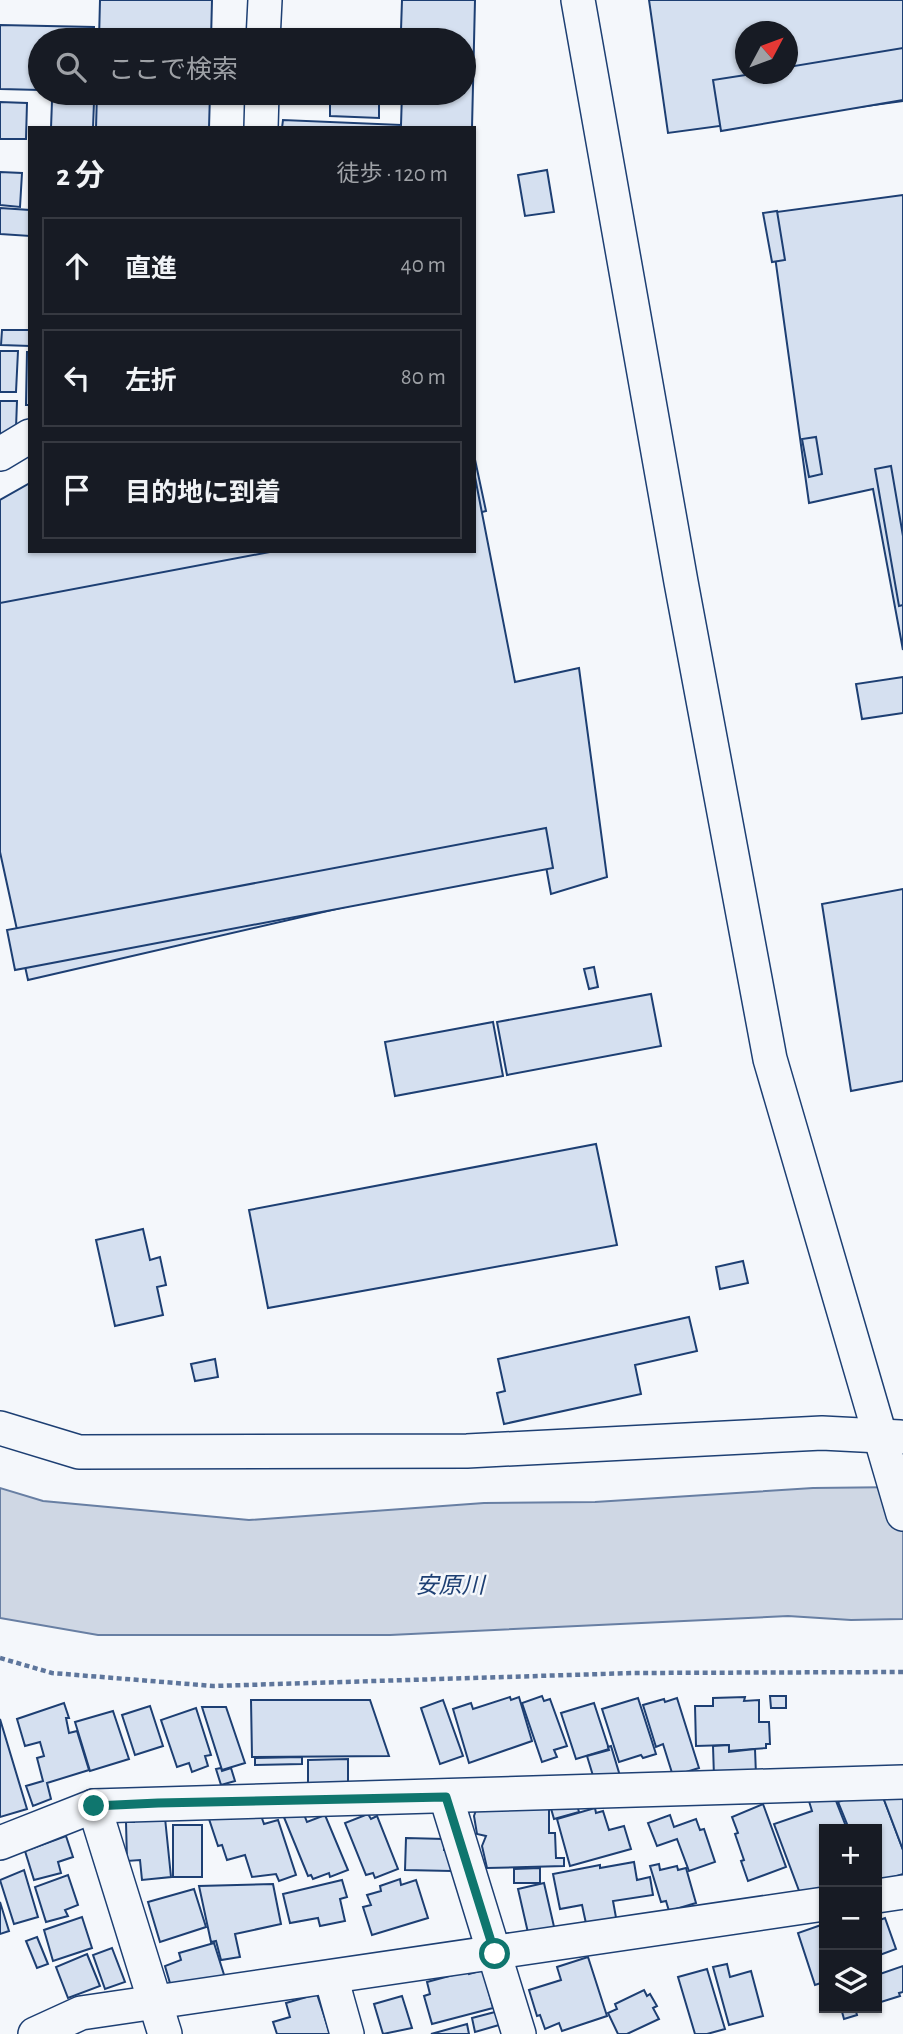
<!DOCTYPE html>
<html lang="ja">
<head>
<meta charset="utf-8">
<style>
	:root { --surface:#171b24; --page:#20242c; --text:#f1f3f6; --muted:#9ea1a6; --line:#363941 }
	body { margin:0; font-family:"Alegreya Sans","Noto Sans JP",sans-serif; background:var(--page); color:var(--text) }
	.controls { position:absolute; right:21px; bottom:21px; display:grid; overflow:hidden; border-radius:0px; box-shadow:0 2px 5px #0004 }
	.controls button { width:63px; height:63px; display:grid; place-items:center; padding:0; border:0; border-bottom:2px solid var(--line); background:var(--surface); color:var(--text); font:35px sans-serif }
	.compass { position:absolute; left:735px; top:21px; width:63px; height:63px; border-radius:50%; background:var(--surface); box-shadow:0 2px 5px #0004; rotate:49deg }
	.stop { position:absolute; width:21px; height:21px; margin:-16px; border:5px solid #0f766e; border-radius:50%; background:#fff }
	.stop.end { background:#0f766e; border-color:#fff; box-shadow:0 2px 7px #0008 }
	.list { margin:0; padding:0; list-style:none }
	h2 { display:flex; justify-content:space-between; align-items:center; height:91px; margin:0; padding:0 28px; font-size:30px }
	h2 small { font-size:23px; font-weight:400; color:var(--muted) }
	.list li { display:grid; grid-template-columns:46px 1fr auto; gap:21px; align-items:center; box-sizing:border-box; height:98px; margin:0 14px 14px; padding:0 14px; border:2px solid var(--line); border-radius:0px }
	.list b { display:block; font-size:26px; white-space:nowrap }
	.list em { font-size:23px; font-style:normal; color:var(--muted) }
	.icon { flex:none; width:38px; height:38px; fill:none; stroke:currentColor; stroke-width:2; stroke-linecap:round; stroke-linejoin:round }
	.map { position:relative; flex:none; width:903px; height:2034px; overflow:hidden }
	.search { position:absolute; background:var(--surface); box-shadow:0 2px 5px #0004; left:28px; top:28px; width:448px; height:77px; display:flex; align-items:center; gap:18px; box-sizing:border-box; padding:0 24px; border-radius:38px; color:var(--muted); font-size:26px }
	.panel { position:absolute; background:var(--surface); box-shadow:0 2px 5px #0004; left:28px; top:126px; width:448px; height:427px; border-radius:0px }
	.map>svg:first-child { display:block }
</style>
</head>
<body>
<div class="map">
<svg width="903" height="2034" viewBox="0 0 903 2034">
	<rect width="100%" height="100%" fill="#f4f7fb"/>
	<path fill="#cfd7e4" stroke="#687fa3" stroke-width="2" d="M903,1487v132l-52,1 -63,-4 -398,19h-292l-98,-17v-130l43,13 206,19 235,-17 111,-1 218,-14z"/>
	<g fill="#d5e0f0" stroke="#1d3f73" stroke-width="2" fill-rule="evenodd">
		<path d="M100,0h112l-1,40h-112z"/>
		<path d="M402,0h73l-3,128h-190l1,-8 118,5 1,-32h62v-53h-80v-11l17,1z"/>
		<path d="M649,0h254v101l-235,32zM746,32h42v42h-42z"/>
		<path d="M0,25l94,2v13h-54v50l-40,-1z"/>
		<path d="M903,48v52l-182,31 -8,-51 39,-6h36v-7z"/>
		<path d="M97,93h113l-1,35h-113z"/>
		<path d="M330,93h49v25l-49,-2z"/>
		<path d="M52,101l42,1 -1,26h-42z"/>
		<path d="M0,102l27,1 -1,36h-26z"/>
		<path d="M547,170l7,42 -29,4 -7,-41z"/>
		<path d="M0,172l22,1 -2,34 -20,-2z"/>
		<path d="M903,195v455l-30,-161 -64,14 -40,-290z"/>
		<path d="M0,208l30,2v26l-30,-2z"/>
		<path d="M777,211l8,49 -13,2 -9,-49z"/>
		<path d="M2,330h28v16l-29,-1z"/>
		<path d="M0,351h18l-2,41h-16z"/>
		<path d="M27,352h3v53h-4z"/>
		<path d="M0,401h17l-1,27 -16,10z"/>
		<path d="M816,437l6,37 -13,3 -7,-38z"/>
		<path d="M474,455l12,56 -12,3z"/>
		<path d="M891,466l12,70v69l-4,1 -24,-137z"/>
		<path d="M474,472l41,210 64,-14 28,209 -56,17 -6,-33 -517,119 -28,-128v-340l30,-18v57h444z"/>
		<path d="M30,483v68h245l-275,52v-103z"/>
		<path d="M903,677v36l-41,6 -6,-35z"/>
		<path d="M546,828l7,40 -538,102 -8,-40z"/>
		<path d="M903,889v192l-52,10 -29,-187z"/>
		<path d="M594,967l4,20 -9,2 -5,-20z"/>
		<path d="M651,994l10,52 -154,29 -10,-53z"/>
		<path d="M493,1022l10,54 -108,20 -10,-54z"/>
		<path d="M596,1144l21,101 -349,63 -19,-98z"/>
		<path d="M143,1229l7,31 10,-3 6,28 -9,2 6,28 -48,11 -19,-86z"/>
		<path d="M743,1261l5,22 -28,6 -4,-22z"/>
		<path d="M689,1317l8,34 -62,14 6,29 -137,30 -7,-31 8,-2 -7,-32z"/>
		<path d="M215,1359l3,18 -23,4 -4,-17z"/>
		<path d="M542,1696l2,5 6,-2 17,47 -13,4 3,7 -15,5 -20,-59z"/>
		<path d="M770,1696h16v12h-15z"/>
		<path d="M510,1697l1,3 8,-3 13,44 -63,22 -16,-54 18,-6 2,6z"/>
		<path d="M745,1697l-1,4 15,-1v22h10l1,22h-4v4l-38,3v-6l-32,1 -1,-40h18v-8z"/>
		<path d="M638,1698l18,56 -13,4 -2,-3 -22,7 -17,-53z"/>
		<path d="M677,1698l22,70 -26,8 -10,-32 -7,3 -13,-42 21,-6 1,3z"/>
		<path d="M251,1700h119l19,56 -137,1z"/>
		<path d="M443,1700l20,56 -23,8 -19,-56z"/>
		<path d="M64,1703l5,15h-3l3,15 8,-2 12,39 -42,13 4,16 -18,7 -7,-20 17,-5 -6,-23 7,-2 -4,-14 -15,4 -8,-27z"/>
		<path d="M594,1703l15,46 -33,10 -15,-46z"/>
		<path d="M150,1706l13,40 -28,9 -13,-40z"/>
		<path d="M202,1707h24l19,56 -23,7z"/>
		<path d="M196,1708l15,47 -6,1 3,10 -16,6 -3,-9 -12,4 -16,-47z"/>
		<path d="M113,1711l16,48 -39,12 -15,-49z"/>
		<path d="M0,1719l27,90 -27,8z"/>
		<path d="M729,1745v7l26,-3 1,26 -42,2 -1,-31z"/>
		<path d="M611,1746l9,30 -26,3 -7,-23 22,-6 -1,-3z"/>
		<path d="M302,1757v7l-47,1v-7z"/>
		<path d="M348,1759v24h-40v-23z"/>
		<path d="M221,1768l1,3 9,-3 4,13 -14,4 -5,-16z"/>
		<path d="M851,1797h32l20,53v24l-26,9v-54h-28l-11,-27z"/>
		<path d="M883,1797h20v53z"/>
		<path d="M808,1798l28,3 11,28h-23v57l-23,10 -27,-72 38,-13z"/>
		<path d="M763,1804l23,63 -38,14 -7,-20 3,-1 -9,-26 3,-1 -6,-16z"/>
		<path d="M549,1805v28h6l1,25h8v8l-77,2 -5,-22 4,-10 -9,-2 -3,-18 3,-9z"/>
		<path d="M550,1805h27l2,7 -25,7z"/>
		<path d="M258,1807l6,17 14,-4 18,55 -17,6 -3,-7 -24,3 -7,-22 -18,5 -5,-15 -4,1 -10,-30z"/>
		<path d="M301,1807l6,15 18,-7 23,55 -18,7 -1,-4 -16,6 -2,-4 -3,1 -27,-66z"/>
		<path d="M164,1808l7,69 -29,3 -2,-20 -13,1 -1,-39h8v-3z"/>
		<path d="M595,1808l1,5 7,-2 6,19 15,-4 7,23 -61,17 -13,-47z"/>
		<path d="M368,1814l3,5 6,-3 21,53 -23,9 -2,-5 -7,2 -21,-52z"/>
		<path d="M670,1815l4,12 22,-8 4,11 4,-1 11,33 -26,9 -12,-32 -20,7 -9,-23z"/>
		<rect x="173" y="1825" width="29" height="52"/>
		<path d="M66,1836l7,21 -15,5 3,11 -27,7 -9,-29z"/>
		<path d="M406,1838l38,1v11h7v21l-46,-1z"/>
		<path d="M634,1862l3,18 13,-3 3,18 -40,6 4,22 -30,5 -5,-23 -22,4 -7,-35 47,-9v3z"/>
		<path d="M659,1864l1,6 17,-4 1,4 8,-2 10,35 -27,8 -3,-10 -5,1 -11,-36z"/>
		<path d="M540,1868v15h-26v-14z"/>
		<path d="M24,1870l14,47 -24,7 -14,-44z"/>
		<path d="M68,1875l10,30 -13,5 3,6 -22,6 -11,-35z"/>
		<path d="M400,1879l1,6 15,-5 12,38 -56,17 -9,-28 8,-2 -4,-10 14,-4 -1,-5z"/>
		<path d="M342,1880l5,17 -7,2 5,22 -25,5 -2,-8 -28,5 -7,-29z"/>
		<path d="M544,1883l11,48 -26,6 -11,-48z"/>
		<path d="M273,1884l8,40 -46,10 5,23 -19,3 -5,-19 -5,1 -12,-56z"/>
		<path d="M194,1889l12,38 -46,15 -12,-40z"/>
		<path d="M0,1902l9,29 -9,3z"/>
		<path d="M82,1917l10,31 -39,13 -9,-31z"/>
		<path d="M885,1918l11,31 -19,7v-35z"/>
		<path d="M824,1924v58l-9,3 -17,-52z"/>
		<path d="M37,1937l11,27 -11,4 -11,-27z"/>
		<path d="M214,1943l12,38 -54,9 -7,-24 16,-6 -2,-7z"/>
		<path d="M112,1948l13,34 -20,7 -12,-34z"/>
		<path d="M87,1954l13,32 -32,12 -12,-31z"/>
		<path d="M588,1957l19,59 -45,15 -3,-8 -14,6 -5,-14 -3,1 -8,-26 32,-10 -4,-13z"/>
		<path d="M727,1964l3,13 21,-6 12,45 -34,9 -16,-58z"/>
		<path d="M903,1966v26l-4,1 1,3 -19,6 -4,-1v-26z"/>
		<path d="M707,1969l18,60 -18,5h-12l-17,-57z"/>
		<path d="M483,1970l10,38 -61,16 -8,-28 6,-2 -3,-12 41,-11 1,3z"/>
		<path d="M644,1990l3,6 3,-2 7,12 -4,2 6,11 -32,15h-9l-10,-21 9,-4 -2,-5z"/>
		<path d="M317,1994l13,40h-53l-4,-12 17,-5 -4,-14z"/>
		<path d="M402,1996l10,32 -29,6 -9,-30z"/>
		<path d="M841,2008h14l2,7 -13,4z"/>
		<path d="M495,2012l4,13 -24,7 -3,-14z"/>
		<path d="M467,2024l2,10h-38z"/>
	</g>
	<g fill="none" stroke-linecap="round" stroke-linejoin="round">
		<g stroke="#1d3f73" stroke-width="36">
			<g id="minor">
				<path d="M578,0l103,582 89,477 133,455"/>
				<path d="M263,40l2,-40"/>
				<path d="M261,128l1,-35"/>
				<path d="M0,454l30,-18"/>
				<path d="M0,1428l79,24 388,-1 355,-18 78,4"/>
				<path d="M446,1797l73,237"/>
				<path d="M94,1806l71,228"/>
				<path d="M0,1843l94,-37 809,-24"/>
				<path d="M877,1896l26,-4"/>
				<path d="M331,1977l16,57"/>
				<path d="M35,2034l46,-21 743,-109"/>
			</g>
		</g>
		<path stroke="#5e769c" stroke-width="4.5" stroke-dasharray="5 3.5" stroke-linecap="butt" d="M0,1658l52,15 161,13 421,-13 269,-1"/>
		<use href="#minor" stroke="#f4f7fb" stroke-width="33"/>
	</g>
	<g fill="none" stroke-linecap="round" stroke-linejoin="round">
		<path stroke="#0f766e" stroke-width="9" d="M94,1806l64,-3 288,-6 49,157"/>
	</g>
	<g text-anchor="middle" stroke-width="5" stroke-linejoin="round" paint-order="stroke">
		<g font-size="23" font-style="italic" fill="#1d3f73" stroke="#f4f7fb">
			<text x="450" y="1593">安原川</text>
		</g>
	</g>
</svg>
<div class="controls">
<button>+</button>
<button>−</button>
<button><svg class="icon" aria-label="layers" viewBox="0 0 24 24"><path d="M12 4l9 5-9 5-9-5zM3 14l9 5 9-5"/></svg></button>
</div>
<svg class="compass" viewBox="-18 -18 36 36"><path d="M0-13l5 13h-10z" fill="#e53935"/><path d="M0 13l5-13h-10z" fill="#9ea1a6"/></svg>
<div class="stop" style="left:495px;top:1954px"></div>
<div class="stop end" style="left:94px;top:1806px"></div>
<div class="search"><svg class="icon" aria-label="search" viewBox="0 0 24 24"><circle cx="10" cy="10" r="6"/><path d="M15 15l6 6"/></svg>ここで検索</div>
<section class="panel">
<h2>2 分<small>徒歩 · 120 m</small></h2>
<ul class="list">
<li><svg class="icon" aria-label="ahead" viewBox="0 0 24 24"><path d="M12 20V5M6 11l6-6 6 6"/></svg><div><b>直進</b></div><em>40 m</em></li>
<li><svg class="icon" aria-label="left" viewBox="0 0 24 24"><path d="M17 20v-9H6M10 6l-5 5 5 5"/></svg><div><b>左折</b></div><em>80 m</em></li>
<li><svg class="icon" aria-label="arrive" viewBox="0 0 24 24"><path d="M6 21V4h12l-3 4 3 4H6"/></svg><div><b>目的地に到着</b></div></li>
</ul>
</section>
</div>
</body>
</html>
